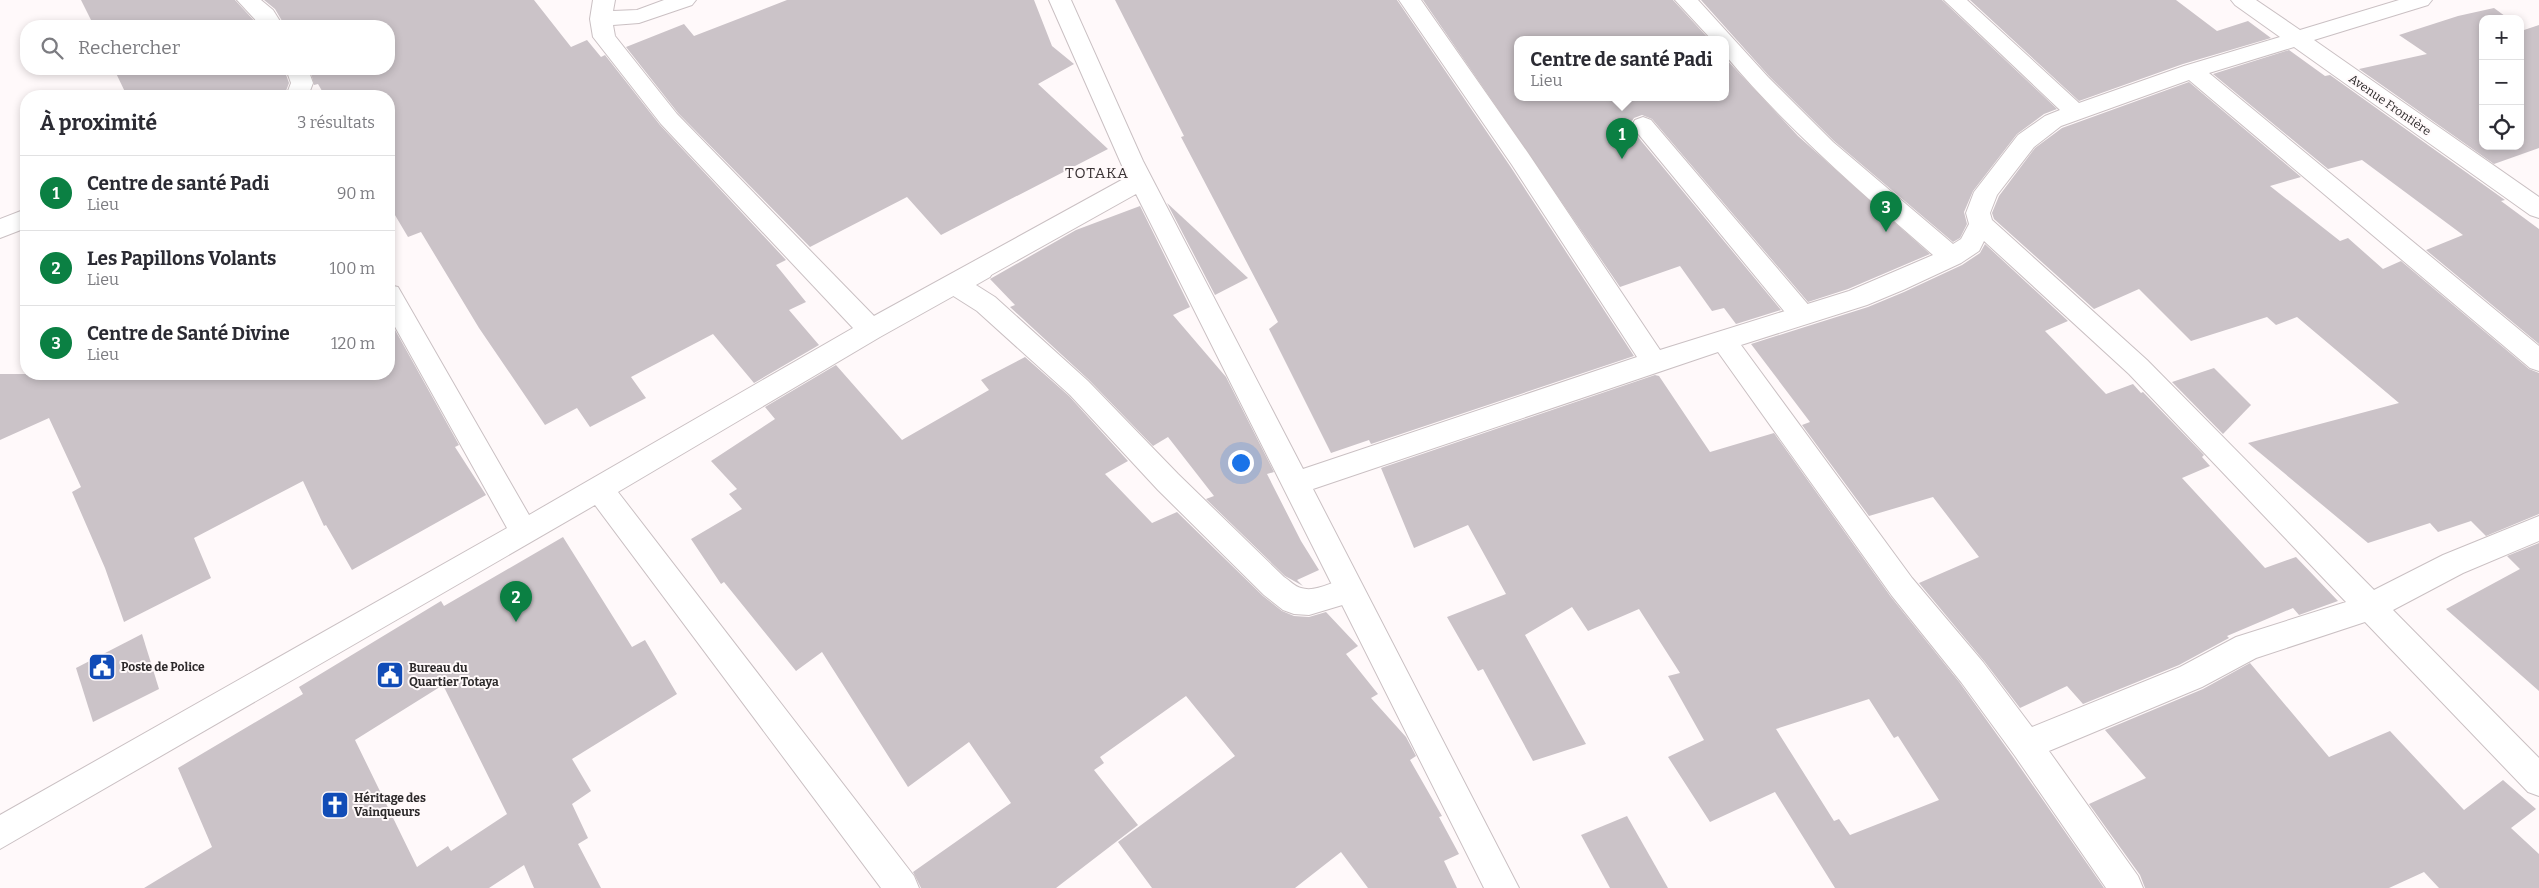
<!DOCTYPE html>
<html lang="fr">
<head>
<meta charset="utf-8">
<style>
	:root { --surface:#fff; --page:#f2f2f3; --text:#2b2b33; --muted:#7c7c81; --line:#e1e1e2; --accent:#0b8043 }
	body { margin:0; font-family:Bitter,serif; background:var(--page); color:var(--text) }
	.controls { position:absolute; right:15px; top:15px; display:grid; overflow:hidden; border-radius:10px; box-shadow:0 2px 8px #0003 }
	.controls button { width:45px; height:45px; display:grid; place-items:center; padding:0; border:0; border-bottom:1px solid var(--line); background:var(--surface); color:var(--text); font:25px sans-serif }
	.you { position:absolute; left:1240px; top:462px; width:18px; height:18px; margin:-12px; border:4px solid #fff; border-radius:50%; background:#1a73e8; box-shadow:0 0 0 8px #1a73e833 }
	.badge { display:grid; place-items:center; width:32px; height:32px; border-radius:50%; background:var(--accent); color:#fff; font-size:16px; font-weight:700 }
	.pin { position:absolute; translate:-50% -41px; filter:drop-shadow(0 1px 2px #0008) }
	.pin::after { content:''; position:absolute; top:26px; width:18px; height:15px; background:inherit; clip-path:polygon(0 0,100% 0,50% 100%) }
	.popup { position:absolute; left:1514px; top:36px; width:215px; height:65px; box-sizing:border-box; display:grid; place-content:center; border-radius:10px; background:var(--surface); filter:drop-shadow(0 1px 4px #0005); font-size:16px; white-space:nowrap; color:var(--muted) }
	.popup b { font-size:19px; color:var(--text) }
	.popup::after { content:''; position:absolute; left:50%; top:100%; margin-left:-10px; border:10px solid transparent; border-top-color:var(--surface) }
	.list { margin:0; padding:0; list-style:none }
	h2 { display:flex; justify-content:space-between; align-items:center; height:65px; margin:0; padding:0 20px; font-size:21px }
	h2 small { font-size:16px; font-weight:400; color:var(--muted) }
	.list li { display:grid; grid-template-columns:32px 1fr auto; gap:15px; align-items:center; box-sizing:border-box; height:75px; padding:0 20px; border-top:1px solid var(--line) }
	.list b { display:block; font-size:19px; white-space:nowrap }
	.list p { margin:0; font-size:16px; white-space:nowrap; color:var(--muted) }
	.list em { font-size:16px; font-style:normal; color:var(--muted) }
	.icon { flex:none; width:28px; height:28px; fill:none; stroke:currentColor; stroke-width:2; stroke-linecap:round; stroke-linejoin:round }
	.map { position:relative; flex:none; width:2539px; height:888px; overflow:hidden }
	.search { position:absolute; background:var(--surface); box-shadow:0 2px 8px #0003; left:20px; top:20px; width:375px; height:55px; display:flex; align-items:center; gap:12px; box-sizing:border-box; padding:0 18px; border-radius:20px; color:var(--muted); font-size:19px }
	.panel { position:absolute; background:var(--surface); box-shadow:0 2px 8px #0003; left:20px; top:90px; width:375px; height:290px; border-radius:20px }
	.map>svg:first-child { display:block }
</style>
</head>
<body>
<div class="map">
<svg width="2539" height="888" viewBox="0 0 2539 888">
	<rect width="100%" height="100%" fill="#fff9fa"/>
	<g fill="#cbc3c8" fill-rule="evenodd">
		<path d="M81,0h154l24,26h-165z"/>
		<path d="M264,0h270l37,47 16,-7 14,17 4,-2 55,70 126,135 -10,5 30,37 -17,8 30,35 -65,38 -41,-49 -82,43 15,21 -56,29 -13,-19 -32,17 -66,-97 -58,-96 -13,5 -19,-32v-109h-64l-7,-12 -4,1 -4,-16h79v-43h-104l-10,-17z"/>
		<path d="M787,0h247l18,46 22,18 -36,20 70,65 -167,86 -34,-38 -97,50 -132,-134 -52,-66 58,-23 10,12z"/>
		<path d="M1115,0h282l113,166 124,190 -263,88 -2,-4 -38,13 -62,-124 9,-7 -97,-185 3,-1z"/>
		<path d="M1423,0h250l37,40h-192v58h208v-39l72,77 132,118 -82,35 -40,13 -156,-183 -10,-4 -8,3 -4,6 3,7 148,179 -45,14 -12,-16 -12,3 -32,-45 -60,21z"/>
		<path d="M1701,0h241l115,109 -13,5 -27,20 -44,57 -9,21 3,12 -7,14 -7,4 -119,-101 -65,-65z"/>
		<path d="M1970,0h206l41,31 31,-10 23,17 -88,26 -104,37z"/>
		<path d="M2494,8l15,11h-26v127h37v-119l4,3 15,-5v123l-45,16 -135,-95 68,-15 -28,-19 59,-19z"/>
		<path d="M2289,50l36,26 5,-1 175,125 -4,1 38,28v115l-113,-94 37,-15 -101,-75 -34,9 -115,-95z"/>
		<path d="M114,69h170l5,14 -5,13h-157z"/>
		<path d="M2189,82l112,95 -31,9 70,55 8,-3 35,31 18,-8 128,108 10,4v141l-53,22 -15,-15 -33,11 -8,-9 -62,20 -120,-100 151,-40 -102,-86 -21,8 -9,-8 -76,24 -52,-52 -45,20 -100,-90 -2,-6 7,-17 36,-48 27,-20z"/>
		<path d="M1167,203l81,75 -33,17z"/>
		<path d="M1140,206l50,101 -17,8 53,62 48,95 -7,2 34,67 18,29 -22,10 6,6 -18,-10 -79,-77 8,-3 -46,-59 -15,9 -64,-66 -79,-73 5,-2 -25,-26 86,-49z"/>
		<path d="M1985,244l83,77 -23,10 61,63 27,-10 8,9 2,-1 61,63 -2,2 8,9 -28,12 83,90 31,-11 42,44 -39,14 -6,-7 -66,28 2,2 -50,27 -96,39 -16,-18 -47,22 -36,-47 -65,-78 60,-26 -46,-60 -64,19 -67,-91 8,-3 -59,-78 117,-37 36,-15 58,-27 18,-12z"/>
		<path d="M389,319l70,126 -4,2 31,48 -134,75 -26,-45 -2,1 -21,-45 -109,57 17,40 -87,44 -19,-54 -33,-76 9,-5 -32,-69 -49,22v-66h389z"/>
		<path d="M1025,357l44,39 59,65 -23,13 47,49 25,-11 86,84 19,15 12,5 15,1 17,-5 32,34 -12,8 32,40 -7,4 35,39 10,19 -6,4 32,56 -3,1 20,37 -15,7 13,27h-89l-27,-36 -46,36h-143l-34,-46 117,-86 -49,-60 -86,61 4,6 -10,7 44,55 -82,63h-135l-8,-16 98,-69 -42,-61 -61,45 -86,-135 -26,19 -72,-89 -3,2 -30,-45 51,-30 -13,-15 8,-5 -26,-28 64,-42 -10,-12 71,-42 66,75 87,-50 -8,-10z"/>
		<path d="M2214,368l37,37 -28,29 -51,-52z"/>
		<path d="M1655,375l4,1 51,76 64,-19 117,164 69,86 53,74 91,131h-269l-60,-96 -65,30 -42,-65 36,-17 -36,-64 12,-3 -41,-64 -51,22 -16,-24 -47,28 61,109 -53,17 -50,-92 -5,2 -31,-54 59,-23 -38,-69 -54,23 -33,-80zM1869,699l25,39 4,-2 41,64 -89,35 -11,-16 -5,2 -58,-92z"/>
		<path d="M563,537l69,110 13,-7 32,54 -105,65 19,32 -19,13 16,34 -10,6 23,44h-67l-10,-23 -35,23h-345l68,-41 -34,-79 125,-74 -4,-7 142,-86 3,5zM443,685l64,129 -56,37 -3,-5 -31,21 -62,-127z"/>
		<path d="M2539,543v148l-93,-82 74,-40 -13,-13z"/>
		<path d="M142,634l17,55 -66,33 -17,-54z"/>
		<path d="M2250,663l79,94 61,-26 74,79 39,-30 33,29 -25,19 28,26v34h-100l-15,-16 -35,16h-244l-5,-13 -51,-71 57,-26 -41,-48 98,-41z"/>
		<path d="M1627,816l41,72h-58l-29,-53z"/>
	</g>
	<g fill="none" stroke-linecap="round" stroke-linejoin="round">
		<g stroke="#cac0c3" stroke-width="2">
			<g id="service">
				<path d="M1643,117l8,3 160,188 4,7 -4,7 -9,3 -9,-3 -158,-192 -3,-5 3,-5z"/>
				<path d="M981,262l9,3 3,6 -3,6 -14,8 19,12 93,84 90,93 106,103c5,3 11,10 17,11 19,6 37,-14 58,-6l5,9 -5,9 -50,15 -15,-1 -11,-4 -19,-15 -106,-105 -88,-95 -93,-84 -30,-19 -4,-7 4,-7z"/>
			</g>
		</g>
		<g stroke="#cac0c3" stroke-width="2">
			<g id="minor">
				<path d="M237,0h24l12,10 10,16h-22z"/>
				<path d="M593,0h22l-2,11 24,-1 27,-10h32l-4,5 -53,18 -26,2 2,11 62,78 197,202 253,-139 -78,-177h22l72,161 160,308 334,-112 -125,-192 -113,-165h22l107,153 132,197 189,-59 84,-36c-72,-63 -145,-125 -207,-199v-16h-14l-37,-40h23l70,77 65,65 120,102 8,-5 8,-15 -3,-11 8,-21 44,-57 27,-19 15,-6 -116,-110h23l112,103 105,-37 96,-29 -45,-32 -4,-5h25l44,30 99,-30h33l-4,5 -114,35 225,157v21l-9,-3 -236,-168 -85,26 330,273v25l-9,-3 -341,-288 -128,46 -27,21 -37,48 -7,18 2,7 155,140 227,230 69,-35 96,-39v25l-76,32 -70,37 146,148v38l-11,-4 -163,-170 -109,36 -54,29 -153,64 89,125 5,12h-37l-91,-132 -54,-74 -69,-86 -174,-244 -405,137 206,399h-35l-348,-694 -256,143 -262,155 296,384 5,12h-38l-286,-383 -595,344v-34l507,-287 -118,-212v-31l9,2 131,228 324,-187 -192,-204 -68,-87 -3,-18zM1984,241l145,133 217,228 -110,35 -56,30 -148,60 -49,-65 -71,-84 -171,-233 126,-40 36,-15 58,-27 18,-12z"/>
				<path d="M286,69h22l5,14 -5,13h-22l5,-13z"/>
				<path d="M26,209v19l-26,10v-19z"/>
			</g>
		</g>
		<use href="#service" fill="#fff" fill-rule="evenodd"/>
		<use href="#minor" fill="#fff" fill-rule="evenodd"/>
	</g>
	<defs>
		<g id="civic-square" transform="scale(1.4375)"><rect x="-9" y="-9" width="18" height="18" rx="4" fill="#114cb7" stroke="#fff9fa"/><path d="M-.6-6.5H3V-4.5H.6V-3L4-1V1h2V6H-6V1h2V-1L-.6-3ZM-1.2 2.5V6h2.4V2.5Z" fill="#fff"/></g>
		<g id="church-square" transform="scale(1.4375)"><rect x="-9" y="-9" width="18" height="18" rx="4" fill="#114cb7" stroke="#fff9fa"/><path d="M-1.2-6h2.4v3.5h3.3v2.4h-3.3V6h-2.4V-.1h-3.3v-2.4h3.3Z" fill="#fff"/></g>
	</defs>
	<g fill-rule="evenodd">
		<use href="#civic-square" x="102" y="667"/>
		<use href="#civic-square" x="390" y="675"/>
		<use href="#church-square" x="335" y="805"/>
	</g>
	<g text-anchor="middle" stroke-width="4" stroke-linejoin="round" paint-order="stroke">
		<g font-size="12" fill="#2c292a" stroke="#fff9fa">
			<text transform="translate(2390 105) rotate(35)" y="4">Avenue Frontière</text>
		</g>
		<g font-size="12" font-weight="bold" fill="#2c292a" stroke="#fff9fa" text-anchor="start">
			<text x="121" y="671">Poste de Police</text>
			<text x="409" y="672">Bureau du<tspan x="409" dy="14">Quartier Totaya</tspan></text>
			<text x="354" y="802">Héritage des<tspan x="354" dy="14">Vainqueurs</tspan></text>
		</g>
		<g font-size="15" letter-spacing="1" fill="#3b3335" stroke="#fff9fa">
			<text x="1097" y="178">TOTAKA</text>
		</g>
	</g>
</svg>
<div class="controls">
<button>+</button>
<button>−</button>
<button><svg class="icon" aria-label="locate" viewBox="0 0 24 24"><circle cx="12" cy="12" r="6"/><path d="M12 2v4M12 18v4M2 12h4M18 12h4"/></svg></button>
</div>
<div class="you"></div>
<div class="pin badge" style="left:1622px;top:159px">1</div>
<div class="popup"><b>Centre de santé Padi</b>Lieu</div>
<div class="pin badge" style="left:516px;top:622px">2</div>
<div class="pin badge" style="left:1886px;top:232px">3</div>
<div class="search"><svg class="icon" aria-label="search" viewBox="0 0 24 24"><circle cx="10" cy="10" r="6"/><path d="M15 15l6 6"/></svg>Rechercher</div>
<section class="panel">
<h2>À proximité<small>3 résultats</small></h2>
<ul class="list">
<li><span class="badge">1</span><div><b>Centre de santé Padi</b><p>Lieu</p></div><em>90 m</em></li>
<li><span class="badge">2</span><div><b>Les Papillons Volants</b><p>Lieu</p></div><em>100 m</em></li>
<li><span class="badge">3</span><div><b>Centre de Santé Divine</b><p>Lieu</p></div><em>120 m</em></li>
</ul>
</section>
</div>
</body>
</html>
